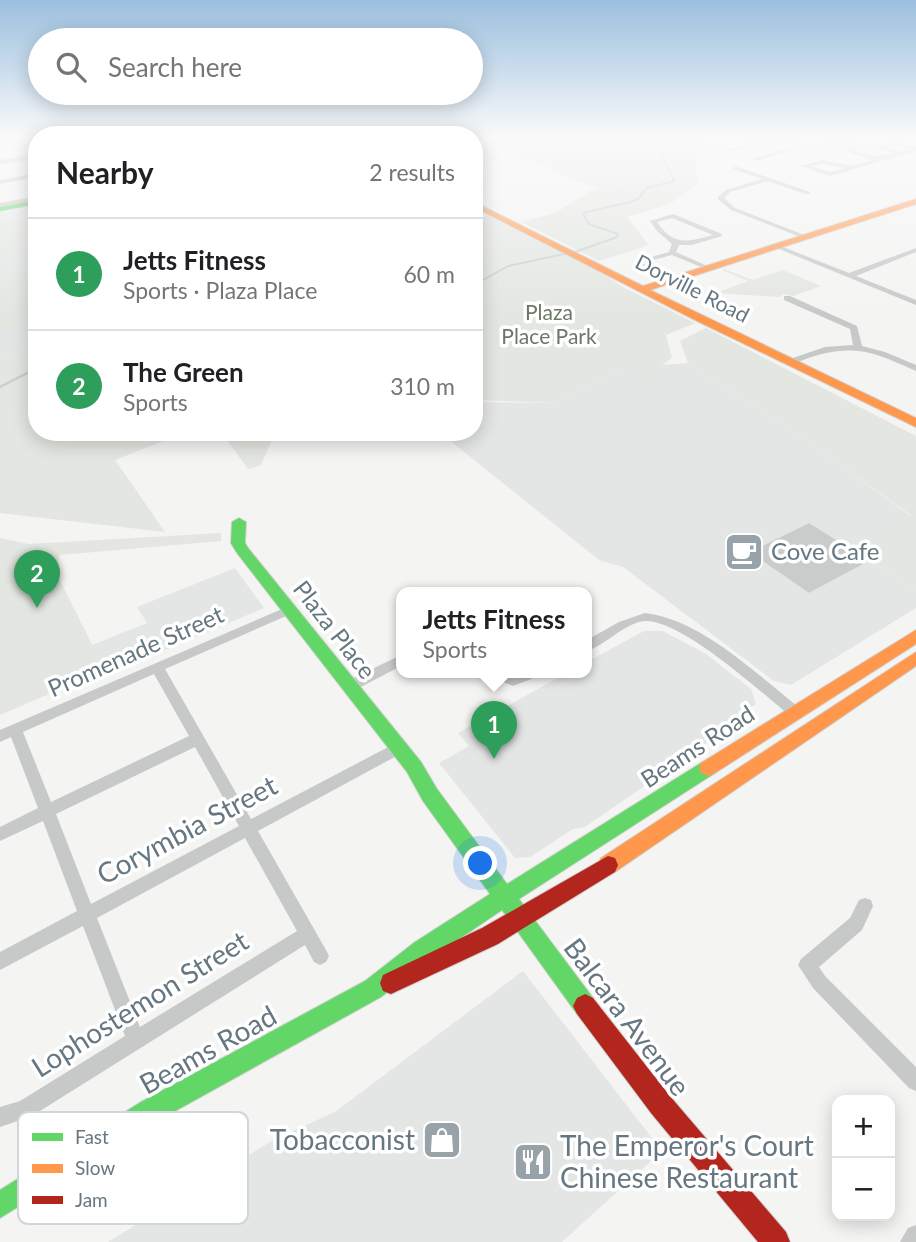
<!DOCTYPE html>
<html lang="en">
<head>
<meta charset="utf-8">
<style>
	:root { --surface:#fff; --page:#f2f2f2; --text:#202124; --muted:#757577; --line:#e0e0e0; --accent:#565c60 }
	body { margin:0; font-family:Lato,sans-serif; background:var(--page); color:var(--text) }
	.controls { position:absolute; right:21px; bottom:21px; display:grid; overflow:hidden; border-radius:14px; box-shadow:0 4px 18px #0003 }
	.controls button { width:63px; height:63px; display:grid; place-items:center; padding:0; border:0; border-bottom:2px solid var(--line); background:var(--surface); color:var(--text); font:35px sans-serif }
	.you { position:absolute; left:481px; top:864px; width:24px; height:24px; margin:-18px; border:5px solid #fff; border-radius:50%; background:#1a73e8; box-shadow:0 0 0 10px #1a73e833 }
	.badge { display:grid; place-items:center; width:46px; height:46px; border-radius:50%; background:var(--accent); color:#fff; font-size:23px; font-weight:700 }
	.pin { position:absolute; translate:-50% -58px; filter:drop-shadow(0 2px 4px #0008) }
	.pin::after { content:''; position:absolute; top:37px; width:24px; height:21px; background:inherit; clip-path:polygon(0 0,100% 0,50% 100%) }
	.popup { position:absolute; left:396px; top:587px; width:196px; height:91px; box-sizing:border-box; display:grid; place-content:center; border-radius:14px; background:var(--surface); filter:drop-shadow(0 2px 5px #0005); font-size:23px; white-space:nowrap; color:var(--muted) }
	.popup b { font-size:26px; color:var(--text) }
	.popup::after { content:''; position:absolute; left:50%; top:100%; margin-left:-14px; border:14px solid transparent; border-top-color:var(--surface) }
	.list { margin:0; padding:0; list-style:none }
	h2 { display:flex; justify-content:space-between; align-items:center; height:91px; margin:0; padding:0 28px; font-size:30px }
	h2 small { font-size:23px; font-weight:400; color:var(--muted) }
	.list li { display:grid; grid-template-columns:46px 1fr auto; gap:21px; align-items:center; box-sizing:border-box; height:112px; padding:0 28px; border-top:2px solid var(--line) }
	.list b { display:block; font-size:26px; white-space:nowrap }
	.list p { margin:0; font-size:23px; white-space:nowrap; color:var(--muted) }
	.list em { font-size:23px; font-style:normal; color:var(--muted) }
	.icon { flex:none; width:38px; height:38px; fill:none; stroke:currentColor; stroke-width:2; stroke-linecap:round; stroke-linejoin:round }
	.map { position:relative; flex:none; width:916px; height:1242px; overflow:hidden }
	.search { position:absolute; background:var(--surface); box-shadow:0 4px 18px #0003; left:28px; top:28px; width:455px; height:77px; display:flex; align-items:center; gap:18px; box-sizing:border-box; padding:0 24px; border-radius:38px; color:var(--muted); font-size:26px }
	.panel { position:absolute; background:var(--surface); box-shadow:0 4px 18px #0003; left:28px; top:126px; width:455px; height:315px; border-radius:28px }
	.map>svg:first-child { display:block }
</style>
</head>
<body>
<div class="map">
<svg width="916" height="1242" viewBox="0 0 916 1242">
	<rect width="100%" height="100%" fill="#f4f4f3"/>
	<g fill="#e4e6e6">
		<path d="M474,139h161l12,16 -3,20 -35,19 -125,-53 -10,2z"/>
		<path d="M37,206v141l-37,12v-146z"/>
		<path d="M688,363l132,87 92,67 -41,44 45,30v17l-125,77 -17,-4 -151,-114 -24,-7 -160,-128h35v-30l81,1 68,-35z"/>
		<path d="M235,568l29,40 -151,64 -8,-2 -13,-25 55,-22 -10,-16z"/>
		<path d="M644,631h19l43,23 45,35 5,15 -13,8v6l-158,109 -12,2 -43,28 -15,1 -76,-95 30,-17 -11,-13 109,-60h20v-11z"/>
		<path d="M523,971l139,180 -100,91h-454l165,-102 62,-28z"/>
	</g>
	<g fill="#e3e6e1">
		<path d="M635,139h57l19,7 -15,3 1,35 -27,20 -43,13 21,27 -2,2 -47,15 -78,-39 34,-9 41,-25 13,6 34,-19 4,-20z"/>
		<path d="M35,216l2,35 -37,8v-36z"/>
		<path d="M488,216l102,49 33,22 72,36 -29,12 6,23 -29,20 -20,-10 -68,35 -81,-3v-180z"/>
		<path d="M724,269l29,11 30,-10 38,16 -28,10 -10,-2 -4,3 -63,-4 32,-12 -26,-11z"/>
		<path d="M37,271v50l-37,9v-51z"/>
		<path d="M706,328l210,108v155l-45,-30 19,-33 22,-12 -92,-66 -132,-87 -8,-22z"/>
		<path d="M37,347v85h150l-72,28 50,72 -165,-19v-154z"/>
		<path d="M221,432h63l-4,3 3,4 -6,-3 -5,4 -11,25 -13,4z"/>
		<path d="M221,533v8l-161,14 -5,16 50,99 -105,45v-177l29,6z"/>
	</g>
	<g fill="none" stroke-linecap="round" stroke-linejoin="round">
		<path stroke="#c8d0d2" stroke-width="2" d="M474,285l34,-19 70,-15 39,-14 1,-3 -29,-10 -6,-11 47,-11 8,-3 9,-11 27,-7 -14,-32 -9,-10"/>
		<path stroke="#c8d0d2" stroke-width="2.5" d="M0,387l37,-19"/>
	</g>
	<path fill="#cacccc" stroke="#e4e4e3" stroke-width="2" d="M809,522l62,39 -62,33 -61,-42z"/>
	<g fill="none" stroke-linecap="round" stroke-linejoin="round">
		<g stroke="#d0d1d1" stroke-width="2">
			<g id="fast">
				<path d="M37,200v4l-37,7v-4z"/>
				<path d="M239,518l7,4 -1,21 3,5 173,214 16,27 70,95 194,-121 7,-3 7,3 2,5 -2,5 -196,126 74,99 4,8 -4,8 -8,4 -8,-4 -75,-104 -71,48 -50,39 -222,123 -159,98v-28l141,-88 224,-121 50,-39 75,-48 -67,-93 -16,-29 -170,-219 -6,-10 1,-21z"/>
			</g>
		</g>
		<g stroke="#d0d1d1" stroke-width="2">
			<g id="slow">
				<path d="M916,199v5l-266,86 266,128v9l-219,-106 -223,-114v-5l169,84z"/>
				<path d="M916,630v14l-201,129 -7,3 -7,-3 -2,-5 2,-5z"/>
				<path d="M916,652v14l-301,206 -7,2 -7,-2 -3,-7 3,-7z"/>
			</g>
		</g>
		<g stroke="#d0d1d1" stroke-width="2">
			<g id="jam">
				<path d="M608,856l7,2 3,7 -3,7 -117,72 -107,50 -8,-3 -3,-8 3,-8 99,-47z"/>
				<path d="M585,994l8,4 76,97 117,137 4,10h-32l-107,-129 -74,-99 -4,-8 4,-8z"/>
			</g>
		</g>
		<g fill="#c7c8c8" fill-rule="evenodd">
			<path d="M15,139h12l-27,6v-4z"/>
			<path d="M765,139h29l10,7 -48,15 -2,-3 43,-12c-19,-13 -49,1 -70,6l-3,-2z"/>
			<path d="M811,139l24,3 24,-3 -16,5c20,11 31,15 53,9l-19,-6 13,-5 26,4v5l-86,25 -29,-10 22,-6 30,6 20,-6 -20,-6 -15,-9zM890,146l22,2 -10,4 -16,-5zM823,164l23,4 -16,4 -19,-6z"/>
			<path d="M37,154v4l-37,6v-4z"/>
			<path d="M735,166l75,26v2h-4l-39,-13 -37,11 -6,6 11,10 72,28v2h-4l-72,-28 -13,-11v-2l8,-7 36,-11 -29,-10z"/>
			<path d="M37,173v4l-37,7v-4z"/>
			<path d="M37,196v4l-37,7v-4z"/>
			<path d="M673,214l49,20v2l-30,9h-13l-3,7 36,16v2h-4l-36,-15 -30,8 18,9v4h-3l-23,-12v-2l35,-10 3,-8 -15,-13 -7,-10zM672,218l41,17c-25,7 -40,11 -56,-13z"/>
			<path d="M774,245h4l71,28 67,-25v4l-60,24 60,24v5l-142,-58z"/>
			<path d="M784,296h6l67,30 5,20 23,6 31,13v6c-12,-5 -24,-11 -36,-15 -31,-11 -58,-4 -87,8h-6v-4l38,-13 28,-2 -3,-16 -66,-29z"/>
			<path d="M289,606l6,4 -2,3 -128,56 86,150 143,-75 5,-2 5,2 2,4 -2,4 -146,79 68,119 3,6 -3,6 -6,3 -6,-3 -9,-17 -273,171 -32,11v-20l20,-6 105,-65 -42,-110 -83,44v-18l77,-41 -34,-90 -43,20v-14l38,-19 -27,-71 -11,5v-12zM154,674l35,62 -138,66 -28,-70zM195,747l44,79 -148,78 -35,-90zM245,838l52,93 -157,96 -43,-109z"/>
			<path d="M645,613c57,7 111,61 155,95l2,4 -2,4 -5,1 -5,-1c-28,-23 -109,-97 -145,-95 -21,2 -39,24 -58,30v-11l32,-18z"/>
			<path d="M401,655v11l-46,24h-10l-2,-4 2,-4z"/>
			<path d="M488,673h20l5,3 7,-3h20l-1,3 -26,10 -24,-10z"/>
			<path d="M865,898l6,2 2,6 -11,24 -43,37 6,9 91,91v24l-7,-3 -96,-100 -15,-23 3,-6 49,-41 9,-18z"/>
			<path d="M916,1225v17h-16l8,-14z"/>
		</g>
		<use href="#fast" fill="#63d668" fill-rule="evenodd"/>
		<use href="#slow" fill="#ff974d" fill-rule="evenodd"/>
		<use href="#jam" fill="#b3261e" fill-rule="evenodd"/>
	</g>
	<linearGradient id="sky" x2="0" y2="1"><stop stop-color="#9bbfdf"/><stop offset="0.44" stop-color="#fafafa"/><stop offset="1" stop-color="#fafafa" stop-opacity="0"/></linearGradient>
	<rect width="916" height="313" fill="url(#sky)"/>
	<defs>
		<g id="cafe-square" transform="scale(2.0125)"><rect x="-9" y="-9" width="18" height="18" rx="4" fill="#98a3a9" stroke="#fff"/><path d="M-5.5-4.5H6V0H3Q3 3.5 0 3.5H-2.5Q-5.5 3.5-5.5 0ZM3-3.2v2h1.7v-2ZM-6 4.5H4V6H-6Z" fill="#fff"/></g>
		<g id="shop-square" transform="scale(2.0125)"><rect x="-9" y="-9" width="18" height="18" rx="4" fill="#98a3a9" stroke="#fff"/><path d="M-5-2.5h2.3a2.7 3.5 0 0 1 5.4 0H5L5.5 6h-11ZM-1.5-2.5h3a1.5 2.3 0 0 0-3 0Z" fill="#fff"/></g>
		<g id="restaurant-square" transform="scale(2.0125)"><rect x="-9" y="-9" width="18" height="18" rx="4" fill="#98a3a9" stroke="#fff"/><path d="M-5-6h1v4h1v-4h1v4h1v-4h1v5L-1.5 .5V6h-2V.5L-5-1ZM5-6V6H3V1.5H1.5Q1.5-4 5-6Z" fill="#fff"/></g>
	</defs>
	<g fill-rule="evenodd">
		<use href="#cafe-square" x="744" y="552"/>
		<use href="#shop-square" x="442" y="1140"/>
		<use href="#restaurant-square" x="533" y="1162"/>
	</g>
	<g text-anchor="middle" stroke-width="7" stroke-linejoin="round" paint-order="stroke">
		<g font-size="21" fill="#667781" stroke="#fff">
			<text transform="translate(692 289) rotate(27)" y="7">Dorville Road</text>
		</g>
		<g font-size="21" fill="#6a7965" stroke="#fff">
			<text x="549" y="320">Plaza<tspan x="549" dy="24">Place Park</tspan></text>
		</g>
		<g font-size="24" fill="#667781" stroke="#fff" text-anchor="start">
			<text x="771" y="560">Cove Cafe</text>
		</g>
		<g font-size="24" fill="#667781" stroke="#fff">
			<text transform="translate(334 630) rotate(52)" y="8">Plaza Place</text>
			<text transform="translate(136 652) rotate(-24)" y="8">Promenade Street</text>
			<text transform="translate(698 747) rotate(-33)" y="8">Beams Road</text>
		</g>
		<g font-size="28" fill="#667781" stroke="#fff">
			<text transform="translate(187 830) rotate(-28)" y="10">Corymbia Street</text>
			<text transform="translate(140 1004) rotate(-32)" y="10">Lophostemon Street</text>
			<text transform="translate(627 1017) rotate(53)" y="10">Balcara Avenue</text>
			<text transform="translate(208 1050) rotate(-29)" y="10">Beams Road</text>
		</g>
		<g font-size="28" fill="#667781" stroke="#fff" text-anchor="end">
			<text x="415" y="1150">Tobacconist</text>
			<text x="560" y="1156" text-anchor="start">The Emperor's Court<tspan x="560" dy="32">Chinese Restaurant</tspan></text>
		</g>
	</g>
	<rect x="18" y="1112" width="230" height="112" rx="10" fill="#fff" stroke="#d1d6d9" stroke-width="2"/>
	<rect x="32" y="1133" width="31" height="8" fill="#63d668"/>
	<rect x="32" y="1164" width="31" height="9" fill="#ff974d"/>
	<rect x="32" y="1196" width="31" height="8" fill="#b3261e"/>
	<g font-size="19" fill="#667781">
		<text x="75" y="1144">Fast</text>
		<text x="75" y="1175">Slow</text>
		<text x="75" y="1207">Jam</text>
	</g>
</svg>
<div class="controls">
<button>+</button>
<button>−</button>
</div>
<div class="you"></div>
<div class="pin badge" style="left:494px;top:759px;background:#2e9e5b">1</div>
<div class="popup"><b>Jetts Fitness</b>Sports</div>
<div class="pin badge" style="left:37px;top:608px;background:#2e9e5b">2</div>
<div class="search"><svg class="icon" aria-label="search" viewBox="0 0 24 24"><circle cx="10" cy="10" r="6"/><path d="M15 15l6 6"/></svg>Search here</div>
<section class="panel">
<h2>Nearby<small>2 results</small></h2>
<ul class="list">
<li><span class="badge" style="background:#2e9e5b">1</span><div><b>Jetts Fitness</b><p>Sports · Plaza Place</p></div><em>60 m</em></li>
<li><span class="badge" style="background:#2e9e5b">2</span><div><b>The Green</b><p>Sports</p></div><em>310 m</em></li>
</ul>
</section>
</div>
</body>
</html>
